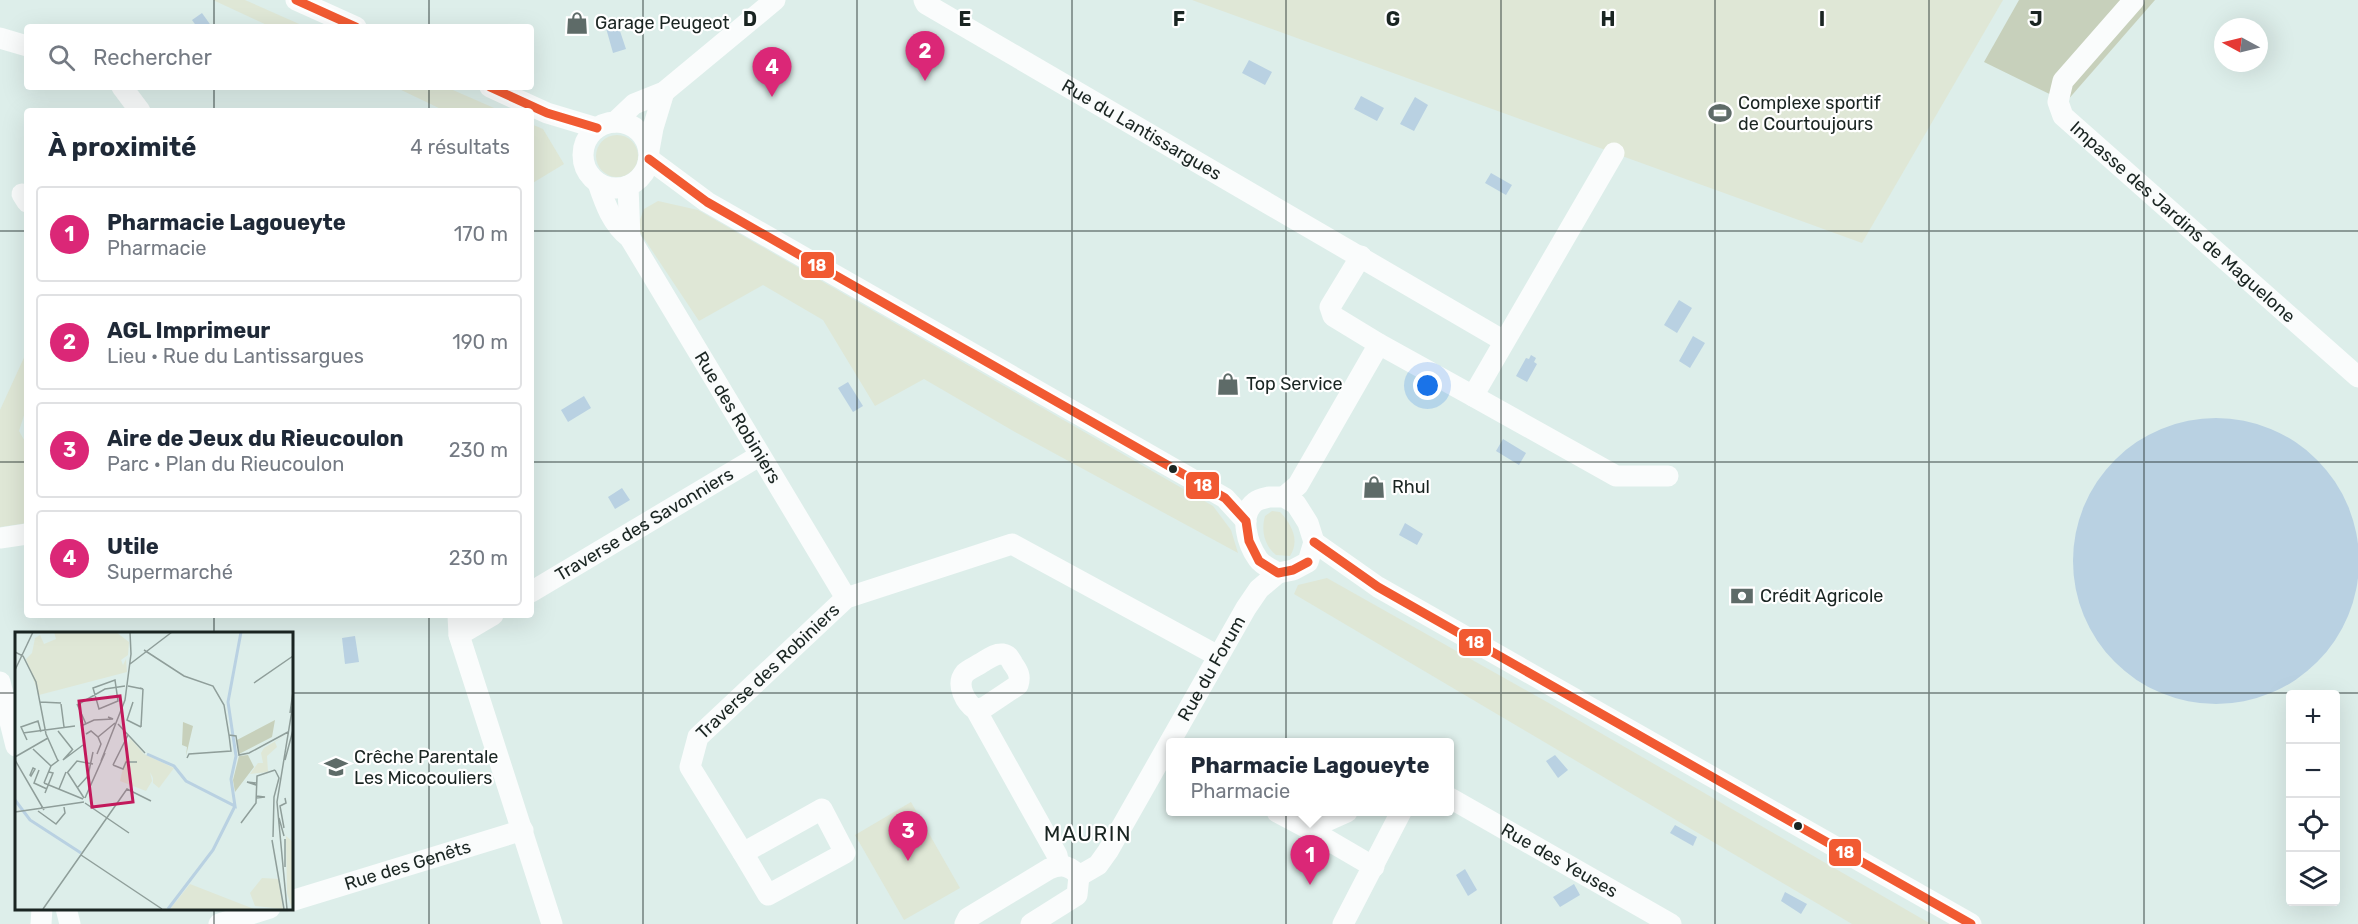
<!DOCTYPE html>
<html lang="fr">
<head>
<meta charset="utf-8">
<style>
	:root { --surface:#fff; --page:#f2f2f3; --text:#1f2937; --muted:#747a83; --line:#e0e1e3; --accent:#db2777 }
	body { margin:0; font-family:Rubik,sans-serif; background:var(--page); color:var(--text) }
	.controls { position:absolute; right:18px; bottom:18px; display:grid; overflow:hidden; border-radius:6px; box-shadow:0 6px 24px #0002 }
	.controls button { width:54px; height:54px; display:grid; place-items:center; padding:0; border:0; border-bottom:2px solid var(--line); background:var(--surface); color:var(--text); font:30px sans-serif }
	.compass { position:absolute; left:2214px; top:18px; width:54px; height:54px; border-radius:50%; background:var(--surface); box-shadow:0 6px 24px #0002; rotate:277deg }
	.you { position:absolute; left:1428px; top:386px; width:21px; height:21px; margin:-15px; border:4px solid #fff; border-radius:50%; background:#1a73e8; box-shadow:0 0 0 9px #1a73e833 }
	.badge { display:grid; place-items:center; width:39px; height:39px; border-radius:50%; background:var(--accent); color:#fff; font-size:20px; font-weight:700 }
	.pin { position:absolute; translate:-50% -50px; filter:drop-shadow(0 2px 3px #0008) }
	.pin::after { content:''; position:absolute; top:32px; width:21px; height:18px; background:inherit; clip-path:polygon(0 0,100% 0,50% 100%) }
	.popup { position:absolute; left:1166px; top:738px; width:288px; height:78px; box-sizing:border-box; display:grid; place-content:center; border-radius:6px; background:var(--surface); filter:drop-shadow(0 2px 4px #0005); font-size:20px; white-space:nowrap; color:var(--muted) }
	.popup b { font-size:22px; color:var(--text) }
	.popup::after { content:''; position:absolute; left:50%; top:100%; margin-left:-12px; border:12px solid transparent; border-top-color:var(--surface) }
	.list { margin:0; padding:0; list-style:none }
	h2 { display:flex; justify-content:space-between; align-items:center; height:78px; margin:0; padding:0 24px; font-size:26px }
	h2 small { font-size:20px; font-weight:400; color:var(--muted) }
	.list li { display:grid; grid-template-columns:39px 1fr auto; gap:18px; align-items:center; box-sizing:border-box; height:96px; margin:0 12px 12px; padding:0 12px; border:2px solid var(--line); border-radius:6px }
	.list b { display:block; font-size:22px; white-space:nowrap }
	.list p { margin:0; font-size:20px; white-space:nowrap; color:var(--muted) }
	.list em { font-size:20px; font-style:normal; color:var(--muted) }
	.icon { flex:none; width:33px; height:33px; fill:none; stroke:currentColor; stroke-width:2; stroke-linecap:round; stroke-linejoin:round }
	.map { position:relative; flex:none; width:2358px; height:924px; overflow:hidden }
	.search { position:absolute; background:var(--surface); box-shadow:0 6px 24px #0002; left:24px; top:24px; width:510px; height:66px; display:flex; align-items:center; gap:15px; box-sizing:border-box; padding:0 21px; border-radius:6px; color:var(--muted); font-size:22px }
	.panel { position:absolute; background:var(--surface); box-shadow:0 6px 24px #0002; left:24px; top:108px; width:510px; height:510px; border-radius:6px }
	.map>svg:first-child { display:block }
</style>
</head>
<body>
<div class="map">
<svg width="2358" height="924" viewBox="0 0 2358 924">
	<rect width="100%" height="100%" fill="#ddeeea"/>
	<g fill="#dfe7d6">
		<path d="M213,0h32l61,27h-35z"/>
		<path d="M1192,0h811l-141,243z"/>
		<path d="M395,87h51l55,24h-56z"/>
		<path d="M531,124l12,5 21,35 -33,20z"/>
		<circle cx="617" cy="156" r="21"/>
		<path d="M658,201l40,9 515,296 18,24 7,23 -223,-121 -91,-53 -49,27 -52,-86 -60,-35 -64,36 -62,-93 7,-19z"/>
		<path d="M27,351v55l-8,25 8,14v78l-27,4v-117z"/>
		<path d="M1272,511l8,1c12,13 20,28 10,44l-14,-1c-12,-10 -15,-25 -11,-39z"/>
		<path d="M1327,578l220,124 384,222h-79l-558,-330 4,-9z"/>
		<path d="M911,802l49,86 -56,32 -49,-85z"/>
	</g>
	<path fill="#c7d0bb" d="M2019,0h136l-89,102 -82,-40z"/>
	<g fill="#b9d1e2">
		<path d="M202,13l10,14h-15l-5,-7z"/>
		<path d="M618,25l8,24 -13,4 -7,-25z"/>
		<path d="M1249,60l23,12 -7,13 -23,-12z"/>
		<path d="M1361,96l23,12 -7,13 -23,-12z"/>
		<path d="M1415,97l13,8 -14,26 -14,-7z"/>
		<path d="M1491,173l21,12 -6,10 -21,-12z"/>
		<path d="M1679,300l13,8 -15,25 -13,-8z"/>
		<path d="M1693,336l12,7 -15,25 -11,-7z"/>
		<path d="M1531,355l5,3 -2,4 3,2 -10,18 -11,-6 10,-18 3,1z"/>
		<path d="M848,382l15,24 -10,6 -15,-24z"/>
		<path d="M584,396l7,12 -23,14 -7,-12z"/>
		<circle cx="2216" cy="561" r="143"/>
		<path d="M1503,439l23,14 -7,12 -23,-14z"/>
		<path d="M622,488l8,12 -15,9 -7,-12z"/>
		<path d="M1405,523l18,11 -6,11 -18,-10z"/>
		<path d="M355,636l4,26 -14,2 -3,-26z"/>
		<path d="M1555,755l13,15 -10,8 -12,-17z"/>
		<path d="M1675,825l22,12 -4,9 -23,-13z"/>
		<path d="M1465,869l12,21 -9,6 -12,-21z"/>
		<path d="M1574,884l6,11 -20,12 -7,-10z"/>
		<path d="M1785,892l22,12 -6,10 -20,-13z"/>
	</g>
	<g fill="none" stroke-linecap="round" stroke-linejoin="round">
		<g stroke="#fafcfc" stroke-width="21">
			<path d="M296,0l60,27"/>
			<path id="s1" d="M924,0l2,4 578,337"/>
			<path id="s2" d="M2134,0l-71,81 -5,21 5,14 295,261"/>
			<path d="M0,38l27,8"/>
			<path d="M122,87l18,24"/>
			<path d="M490,87l57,26 50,15"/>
			<path d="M615,122l19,-18 30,-12 111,-92"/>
			<circle cx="616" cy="155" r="33"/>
			<path d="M649,150l4,-22 11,-36"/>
			<path d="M649,159l58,43 518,296 21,23"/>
			<path id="s3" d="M598,183c7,21 14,41 32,55l216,360"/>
			<path d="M628,186l2,52"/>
			<path d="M22,194l5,8"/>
			<path d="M1361,256l-31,51 3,9 46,28 94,52 141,-243"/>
			<path d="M1473,396l143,80h52"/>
			<path d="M1269,497h15l12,7 12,19 6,19 -6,20 -15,8 -15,3c-7,-4 -16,-8 -20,-14 -10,-14 -20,-44 -3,-57 4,-3 10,-4 14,-5z"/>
			<path d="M1284,497l14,-12 81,-141"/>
			<path d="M0,538l27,-4"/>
			<path d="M1314,542l64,45 593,337"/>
			<path id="s4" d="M531,592l228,-136"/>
			<path d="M458,615l1,20 93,289"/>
			<path d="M459,635l34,-20"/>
			<path d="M0,682l16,64"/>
			<path d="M976,710l9,-3 33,-22c3,-9 0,-14 -5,-21 -3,-5 -4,-9 -10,-10 -8,-1 -15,5 -22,9 -4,3 -12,6 -16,10 -10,12 1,30 11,37l81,145 2,10"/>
			<path id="s5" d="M1450,798l221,126"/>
			<path d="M822,809l23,44 -77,42 -25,-42z"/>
			<path d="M1277,812l32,17 38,-17"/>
			<path d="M1309,829l65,38"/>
			<path id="s6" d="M743,853l-53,-86 8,-30 148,-139 166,-54 206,112"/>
			<path id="s7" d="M1079,876l19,-11 10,-14 138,-243 13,-19 19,-16"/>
			<path id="s8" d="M291,901l232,-71"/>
			<path d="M66,908l4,16"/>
			<path d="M41,924l1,-16"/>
			<path d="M219,924l51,-16"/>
			<path d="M965,924l3,-6 81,-49c12,-5 21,-4 30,7l-2,19 -46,29"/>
			<path d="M1343,924l58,-112"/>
		</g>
		<g stroke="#fff" stroke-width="14">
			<g id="bus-1">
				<path d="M296,0l60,27"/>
				<path d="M490,87l57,26 50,15"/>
				<path d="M649,159l58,43 518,296 21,23 3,20 10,20 19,12 15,-3 15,-8"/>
				<path d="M1314,542l64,45 593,337"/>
			</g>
		</g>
		<use href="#bus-1" stroke="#f15a32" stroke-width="9"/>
	</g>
	<path fill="none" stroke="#1a2522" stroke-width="1.5" stroke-opacity="0.55" d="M214,0v27M429,0v27M643,0v924M857,0v924M1072,0v924M1286,0v924M1501,0v924M1715,0v924M1929,0v924M2144,0v924M214,87v24M429,87v24M0,231h27M531,231h1827M0,462h27M531,462h1827M214,615v18M429,615v309M0,693h16M291,693h2067M214,908v16"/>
	<defs>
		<g id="shop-bare" transform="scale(1.8)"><path d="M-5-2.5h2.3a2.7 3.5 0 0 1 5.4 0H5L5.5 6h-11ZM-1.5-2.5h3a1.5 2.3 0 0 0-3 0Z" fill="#5e6b68" stroke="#fff" stroke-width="2.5" paint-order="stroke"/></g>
		<g id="stadium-bare" transform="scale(1.8)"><path d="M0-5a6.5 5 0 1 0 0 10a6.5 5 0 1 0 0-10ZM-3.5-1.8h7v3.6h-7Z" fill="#5e6b68" stroke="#fff" stroke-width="2.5" paint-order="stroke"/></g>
		<g id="bank-bare" transform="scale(1.8)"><path d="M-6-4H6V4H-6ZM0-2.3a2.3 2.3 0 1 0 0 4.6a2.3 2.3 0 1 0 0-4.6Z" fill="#5e6b68" stroke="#fff" stroke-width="2.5" paint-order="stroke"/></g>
		<g id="school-bare" transform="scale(1.8)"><path d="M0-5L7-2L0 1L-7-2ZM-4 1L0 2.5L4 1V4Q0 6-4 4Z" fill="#5e6b68" stroke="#fff" stroke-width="2.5" paint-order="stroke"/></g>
	</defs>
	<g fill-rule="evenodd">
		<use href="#shop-bare" x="577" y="23"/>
		<use href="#stadium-bare" x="1720" y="113"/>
		<use href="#shop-bare" x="1228" y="384"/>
		<use href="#shop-bare" x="1374" y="487"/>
		<use href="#bank-bare" x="1742" y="596"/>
		<use href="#school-bare" x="336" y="767"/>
	</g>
	<g fill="#1a2522" stroke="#fff" stroke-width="2">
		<circle cx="1173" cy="469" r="5"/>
		<circle cx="1798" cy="826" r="5"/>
	</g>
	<g text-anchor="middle" stroke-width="4.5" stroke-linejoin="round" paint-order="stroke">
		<g font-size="18" fill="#1a2522" stroke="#fff" text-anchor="start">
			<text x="595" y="29">Garage Peugeot</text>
			<text x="1738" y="109">Complexe sportif<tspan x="1738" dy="21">de Courtoujours</tspan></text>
			<text x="1246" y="390">Top Service</text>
			<text x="1392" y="493">Rhul</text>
			<text x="1760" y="602">Crédit Agricole</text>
			<text x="354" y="763">Crêche Parentale<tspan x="354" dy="21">Les Micocouliers</tspan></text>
		</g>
		<g font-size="18" fill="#1a2522" stroke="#fff">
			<text dy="6" stroke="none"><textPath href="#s1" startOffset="254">Rue du Lantissargues</textPath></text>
			<text dy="6" stroke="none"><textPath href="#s2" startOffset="304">Impasse des Jardins de Maguelone</textPath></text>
			<text dy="6" stroke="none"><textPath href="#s3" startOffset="274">Rue des Robiniers</textPath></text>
			<text dy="6" stroke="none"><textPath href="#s4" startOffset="132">Traverse des Savonniers</textPath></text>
			<text dy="6" stroke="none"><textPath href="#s7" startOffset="249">Rue du Forum</textPath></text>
			<text dy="6" stroke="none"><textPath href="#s6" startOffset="228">Traverse des Robiniers</textPath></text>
			<text dy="6" stroke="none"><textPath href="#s5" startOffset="126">Rue des Yeuses</textPath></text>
			<text dy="6" stroke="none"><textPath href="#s8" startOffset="122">Rue des Genêts</textPath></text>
		</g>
		<g font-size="21" letter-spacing="1.5" fill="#1a2522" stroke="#fff">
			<text x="1088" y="841">MAURIN</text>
		</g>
	</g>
	<g transform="translate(15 632)">
		<rect width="278" height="278" fill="#ddeeea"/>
		<path d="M39,0h62l13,10 -1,13 -7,5 2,5 3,-6 1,13 -88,23 -13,-36 6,-6 3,-15 5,-3 4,9 12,-5zM272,102l-12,8 2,5 -10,9 1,16 -18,2 8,-11h5l-2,-10 3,-5zM115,106l14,16 30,14 -15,20 -6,-5v-5l-3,-6 2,9 -6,10 -26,-10zM271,204l6,5v68l-5,-16zM247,246l17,1 4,30 -28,-3 -5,-13zM175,252l23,9 41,16h-84z" fill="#dfe7d6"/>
		<path d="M260,88l-3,17 -33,17 -2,-14zM168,90l10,4 -7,30 1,-9 -5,-2zM233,123l6,12 -19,25 -2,-12 6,-24z" fill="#c7d0bb"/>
		<path fill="none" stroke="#b9d1e2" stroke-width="3" d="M132,122l27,12 12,15 49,25 -4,-27 5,-23 -8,-54 13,-70M0,168l15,20 51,33M153,277l45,-59 22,-44"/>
		<path fill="none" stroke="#8f9e9a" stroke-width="1.5" d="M115,0l1,22M129,18l40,26 29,10 11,19 5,30 7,1 3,19 10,-2 39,-21M0,20l8,4 13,26 10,52 12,27M115,32l42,-32M0,38l18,-38M100,48l3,21 -19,8 -6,-21zM239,51l39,-27M113,54l15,3 -3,-1M25,70l21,1M118,70l-6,18 14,7M46,72l3,23M62,72l9,20M62,73l28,-16 20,-3M275,81l3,-21M103,92l27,29M66,94l13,-6 19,-1 -5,-2M126,95l2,-38M43,99l15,19M8,101l52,-7M71,102l5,-3 7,6 3,7 -4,10M83,105l17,-14M12,108l-6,-13 17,-6 3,11M18,117l18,17M58,117l-10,11 20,-15M0,125l33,-19M172,126l2,-4 42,-3 -2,-16M0,128l29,50M270,128l8,-30M86,129l24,-61 6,-46M98,133l15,-30M98,133l10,4 3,-7h11M18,136l2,1 -4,7 -1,-1zM24,138l-5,13 13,6M52,141l10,-12 16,3M53,141l16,25M29,151l39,16M29,151l7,-17 8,-6M241,153l-9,-3 9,1M63,155l10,-11 5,-24M44,157l7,-17M30,161l8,-20 -4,-1M70,166l20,-45M241,166l9,-1 -9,-1M70,171l44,30M23,179l18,13 9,-11 -1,-6M0,180l69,-10M264,186l5,18M226,191l15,-20 1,-27 18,-6M269,196l-4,-22 6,-3 -1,-5M258,205l1,-40 5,-19 -4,-8M270,207v28M257,208l12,69M66,223l81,54M28,277l84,-120 24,12M272,277l-10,-107 16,-98"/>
		<path fill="#c2185b" fill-opacity="0.15" stroke="#c2185b" stroke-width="3" d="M105,64l13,106 -41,5 -13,-106z"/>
		<rect width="278" height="278" fill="none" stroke="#1a2522" stroke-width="3"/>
	</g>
	<g font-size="20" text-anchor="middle" font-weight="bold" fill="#1a2522" stroke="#fff" stroke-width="4.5" stroke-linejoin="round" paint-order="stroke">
		<text x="750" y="26">D</text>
		<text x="965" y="26">E</text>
		<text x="1179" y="26">F</text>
		<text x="1393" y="26">G</text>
		<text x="1608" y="26">H</text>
		<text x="1822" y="26">I</text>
		<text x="2036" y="26">J</text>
	</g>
	<g stroke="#fff" stroke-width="2">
		<rect x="800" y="251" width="35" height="28" rx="6" fill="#f15a32"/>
		<rect x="1185" y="471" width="35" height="29" rx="6" fill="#f15a32"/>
		<rect x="1458" y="628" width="34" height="29" rx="6" fill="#f15a32"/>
		<rect x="1828" y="838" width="34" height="29" rx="6" fill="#f15a32"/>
	</g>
	<g font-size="16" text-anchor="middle" font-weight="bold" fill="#fff">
		<text x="817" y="271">18</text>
		<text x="1203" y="491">18</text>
		<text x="1475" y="648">18</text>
		<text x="1845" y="858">18</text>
	</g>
</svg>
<div class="controls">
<button>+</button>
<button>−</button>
<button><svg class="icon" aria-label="locate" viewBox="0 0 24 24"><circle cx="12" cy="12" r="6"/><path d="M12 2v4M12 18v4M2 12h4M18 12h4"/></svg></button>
<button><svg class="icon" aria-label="layers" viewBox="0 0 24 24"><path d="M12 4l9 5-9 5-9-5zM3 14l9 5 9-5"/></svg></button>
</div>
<svg class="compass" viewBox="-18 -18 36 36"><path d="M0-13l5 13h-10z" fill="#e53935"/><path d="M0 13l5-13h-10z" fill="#747a83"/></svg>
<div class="you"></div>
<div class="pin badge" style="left:1310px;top:885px">1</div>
<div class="popup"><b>Pharmacie Lagoueyte</b>Pharmacie</div>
<div class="pin badge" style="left:925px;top:81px">2</div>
<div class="pin badge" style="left:908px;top:861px">3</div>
<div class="pin badge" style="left:772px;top:97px">4</div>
<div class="search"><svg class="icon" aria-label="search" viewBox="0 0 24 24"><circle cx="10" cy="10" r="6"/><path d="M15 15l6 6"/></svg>Rechercher</div>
<section class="panel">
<h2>À proximité<small>4 résultats</small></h2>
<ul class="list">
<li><span class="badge">1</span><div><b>Pharmacie Lagoueyte</b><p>Pharmacie</p></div><em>170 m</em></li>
<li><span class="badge">2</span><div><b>AGL Imprimeur</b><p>Lieu · Rue du Lantissargues</p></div><em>190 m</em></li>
<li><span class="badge">3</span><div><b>Aire de Jeux du Rieucoulon</b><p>Parc · Plan du Rieucoulon</p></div><em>230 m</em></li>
<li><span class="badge">4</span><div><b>Utile</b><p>Supermarché</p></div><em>230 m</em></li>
</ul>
</section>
</div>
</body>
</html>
